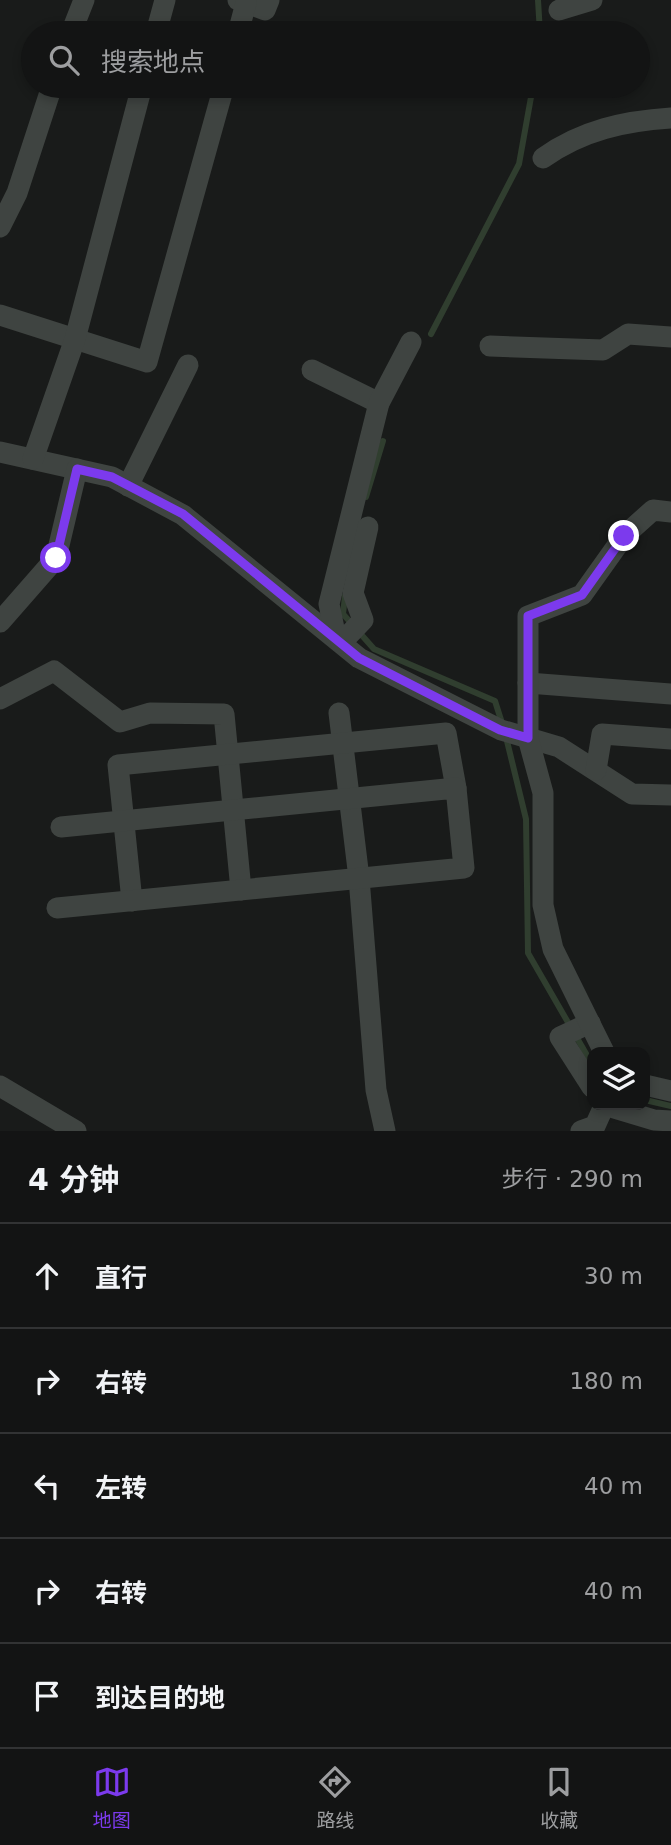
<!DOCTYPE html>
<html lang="zh">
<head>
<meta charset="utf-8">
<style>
	:root { --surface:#131414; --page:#1c1d1d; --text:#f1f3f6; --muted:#9d9ea0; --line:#323334; --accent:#7c3aed }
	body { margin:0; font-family:"DejaVu Sans","Noto Sans SC",sans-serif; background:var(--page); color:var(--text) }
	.controls { position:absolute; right:21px; bottom:21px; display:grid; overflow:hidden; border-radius:14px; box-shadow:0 4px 10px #0003 }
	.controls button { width:63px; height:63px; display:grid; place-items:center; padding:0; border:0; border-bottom:2px solid var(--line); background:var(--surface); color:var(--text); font:35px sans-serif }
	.stop { position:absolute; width:21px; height:21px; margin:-16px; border:5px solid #7c3aed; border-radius:50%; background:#fff }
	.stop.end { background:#7c3aed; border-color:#fff; box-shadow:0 2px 7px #0008 }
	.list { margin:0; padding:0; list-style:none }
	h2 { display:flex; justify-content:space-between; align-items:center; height:91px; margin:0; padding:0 28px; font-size:30px }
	h2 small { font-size:23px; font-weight:400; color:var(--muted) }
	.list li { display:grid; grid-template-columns:46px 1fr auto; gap:21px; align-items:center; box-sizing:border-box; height:105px; padding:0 28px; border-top:2px solid var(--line) }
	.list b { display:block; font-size:26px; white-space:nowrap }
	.list em { font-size:23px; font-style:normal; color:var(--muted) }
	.icon { flex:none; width:38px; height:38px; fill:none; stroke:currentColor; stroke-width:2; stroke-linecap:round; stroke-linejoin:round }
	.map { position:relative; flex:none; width:671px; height:1131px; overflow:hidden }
	.search { position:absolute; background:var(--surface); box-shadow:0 4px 10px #0003; left:21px; right:21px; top:21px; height:77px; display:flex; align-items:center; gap:18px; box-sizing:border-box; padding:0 24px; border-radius:38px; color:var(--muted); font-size:26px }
	.sheet { height:616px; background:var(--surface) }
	nav { display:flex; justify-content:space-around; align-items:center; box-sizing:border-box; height:98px; border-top:2px solid var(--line); background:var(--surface); font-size:19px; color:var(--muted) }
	nav a { display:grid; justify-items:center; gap:4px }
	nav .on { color:var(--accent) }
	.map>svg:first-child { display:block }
</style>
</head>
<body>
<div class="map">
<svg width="671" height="1131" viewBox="0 0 671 1131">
	<rect width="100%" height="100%" fill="#191b1a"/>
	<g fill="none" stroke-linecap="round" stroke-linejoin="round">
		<g stroke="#303e2f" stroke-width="6">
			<path d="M538,0l2,33"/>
			<path d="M431,334l88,-170 14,-78"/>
			<path d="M366,497l17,-56"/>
			<path d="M345,596l-2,18 31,35 121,52 7,22"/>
			<path d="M506,737l20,82 2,134 64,111"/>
			<path d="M645,1100l26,6"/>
		</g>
		<g stroke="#3f4441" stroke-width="21">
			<path d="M238,0l27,10 4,-10"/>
			<path d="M559,10l33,-10"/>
			<path d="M71,33l13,-33"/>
			<path d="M156,33l9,-33"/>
			<path d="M238,33l8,-30"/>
			<path d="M543,158c39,-28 82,-37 128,-40"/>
			<path d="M0,227l17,-34 35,-107"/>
			<path d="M0,315l147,47 77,-276"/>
			<path d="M490,346l113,4 25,-16 43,3"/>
			<path d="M312,370l67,33"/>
			<path d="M0,452l112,25 71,38 176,143 142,72 58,17 73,47 39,1"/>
			<path d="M33,459l42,-120 67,-253"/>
			<path d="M128,486l60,-121"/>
			<path d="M0,622l56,-64 21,-89"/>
			<path d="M336,638l-7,-34 50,-201 32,-61"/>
			<path d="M341,643l22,-23 -10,-27 15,-66"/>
			<path d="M528,683l143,11"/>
			<path d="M0,699l54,-28 66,51 30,-9 74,1 17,176"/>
			<path d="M339,713l20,165 17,212 9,41"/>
			<path d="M596,770l6,-36 69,5"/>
			<path d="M132,901l-14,-136 328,-32 10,55"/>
			<path d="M57,908l407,-40 -8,-80 -395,39"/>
			<path d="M590,1023l-30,14 32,50"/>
			<path d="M604,1052l-51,-103 -10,-44v-112l-15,-55v-122l54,-21 42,-59 29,-26 18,2"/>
			<path d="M645,1085l26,6"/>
			<path d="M0,1086l76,45"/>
			<path d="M604,1105l50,15 17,1"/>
			<path d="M581,1131l14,-5 9,-20"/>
		</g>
	</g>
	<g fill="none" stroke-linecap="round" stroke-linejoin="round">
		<path stroke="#7c3aed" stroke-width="9" d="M56,558l21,-89 35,8 71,37 176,144 141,72 28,8v-122l54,-21 42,-59"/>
	</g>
</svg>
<div class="controls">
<button><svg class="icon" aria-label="layers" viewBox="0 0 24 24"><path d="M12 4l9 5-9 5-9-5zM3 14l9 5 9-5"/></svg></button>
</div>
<div class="stop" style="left:56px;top:558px"></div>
<div class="stop end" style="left:624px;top:536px"></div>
<div class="search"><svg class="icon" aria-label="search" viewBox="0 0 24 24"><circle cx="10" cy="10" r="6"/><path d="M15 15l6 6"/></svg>搜索地点</div>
</div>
<section class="sheet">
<h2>4 分钟<small>步行 · 290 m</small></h2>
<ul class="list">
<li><svg class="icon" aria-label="ahead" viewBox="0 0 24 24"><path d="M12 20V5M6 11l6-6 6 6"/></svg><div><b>直行</b></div><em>30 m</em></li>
<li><svg class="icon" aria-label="right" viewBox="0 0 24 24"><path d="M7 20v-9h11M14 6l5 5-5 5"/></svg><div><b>右转</b></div><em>180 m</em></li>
<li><svg class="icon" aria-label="left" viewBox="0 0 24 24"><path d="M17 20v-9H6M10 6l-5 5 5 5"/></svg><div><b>左转</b></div><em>40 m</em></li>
<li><svg class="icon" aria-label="right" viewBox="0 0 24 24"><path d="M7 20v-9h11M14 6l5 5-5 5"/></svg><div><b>右转</b></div><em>40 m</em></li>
<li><svg class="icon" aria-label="arrive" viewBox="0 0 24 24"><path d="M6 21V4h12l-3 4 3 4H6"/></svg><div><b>到达目的地</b></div></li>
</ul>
</section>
<nav>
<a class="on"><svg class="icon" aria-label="map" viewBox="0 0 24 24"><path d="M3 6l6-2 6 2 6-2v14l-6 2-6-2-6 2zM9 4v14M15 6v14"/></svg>地图</a>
<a><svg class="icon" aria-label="directions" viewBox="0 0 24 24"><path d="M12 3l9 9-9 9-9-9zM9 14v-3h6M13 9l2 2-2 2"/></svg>路线</a>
<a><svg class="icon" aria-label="saved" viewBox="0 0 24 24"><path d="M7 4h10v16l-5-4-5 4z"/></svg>收藏</a>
</nav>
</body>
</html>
